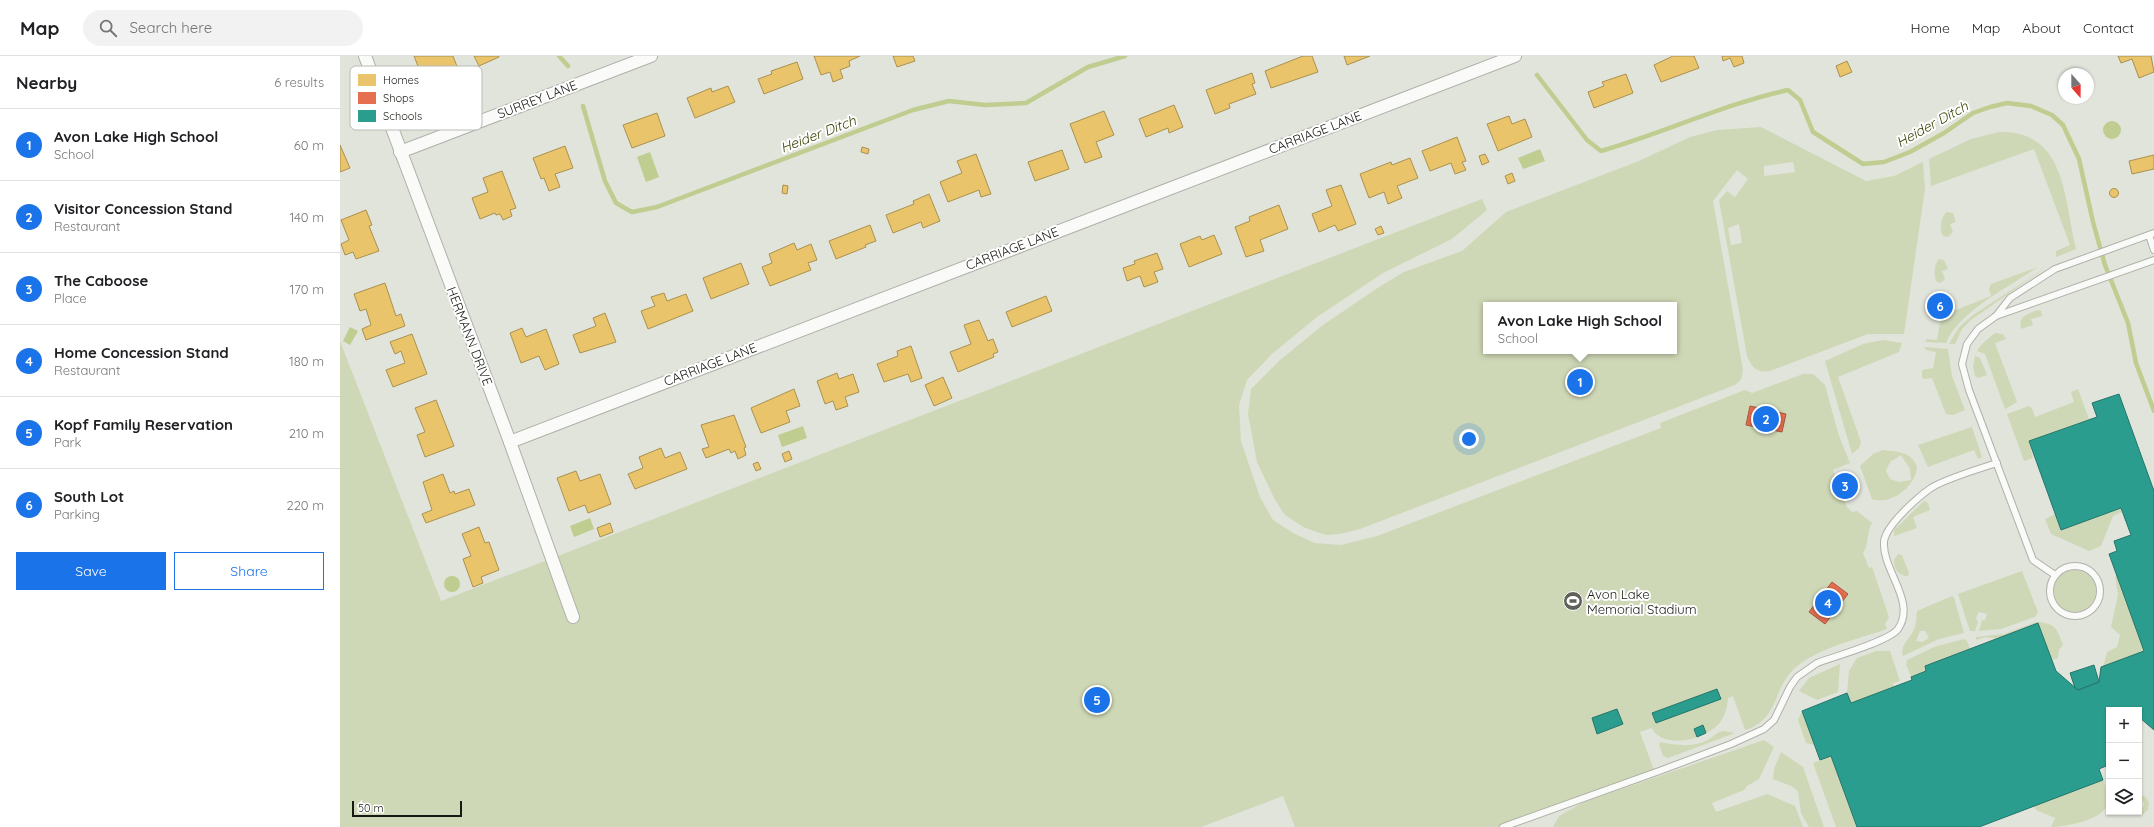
<!DOCTYPE html>
<html lang="en">
<head>
<meta charset="utf-8">
<style>
	:root { --surface:#fff; --page:#f2f2f2; --text:#202124; --muted:#757577; --line:#e0e0e0; --accent:#1a73e8 }
	body { margin:0; font-family:Quicksand,sans-serif; background:var(--page); color:var(--text) }
	.controls { position:absolute; right:12px; bottom:12px; display:grid; overflow:hidden; border-radius:0px; box-shadow:0 1px 3px #0004 }
	.controls button { width:36px; height:36px; display:grid; place-items:center; padding:0; border:0; border-bottom:1px solid var(--line); background:var(--surface); color:var(--text); font:20px sans-serif }
	.compass { position:absolute; left:1718px; top:12px; width:36px; height:36px; border-radius:50%; background:var(--surface); box-shadow:0 1px 3px #0004; rotate:159deg }
	.scale { position:absolute; left:12px; bottom:10px; width:110px; box-sizing:border-box; padding-left:4px; border:2px solid #181914; border-top:0; font-size:11px; line-height:14px; white-space:nowrap; color:#181914; -webkit-text-stroke:3px #fff; paint-order:stroke }
	.you { position:absolute; left:1129px; top:383px; width:14px; height:14px; margin:-10px; border:3px solid #fff; border-radius:50%; background:#1a73e8; box-shadow:0 0 0 6px #1a73e833 }
	.badge { display:grid; place-items:center; width:26px; height:26px; border-radius:50%; background:var(--accent); color:#fff; font-size:13px; font-weight:700 }
	.pin { position:absolute; translate:-50% -50%; border:2px solid #fff; box-shadow:0 1px 4px #0006 }
	.popup { position:absolute; left:1143px; top:246px; width:194px; height:52px; box-sizing:border-box; display:grid; place-content:center; border-radius:0px; background:var(--surface); filter:drop-shadow(0 1px 3px #0005); font-size:13px; white-space:nowrap; color:var(--muted) }
	.popup b { font-size:15px; color:var(--text) }
	.popup::after { content:''; position:absolute; left:50%; top:100%; margin-left:-8px; border:8px solid transparent; border-top-color:var(--surface) }
	.list { margin:0; padding:0; list-style:none }
	h2 { display:flex; justify-content:space-between; align-items:center; height:52px; margin:0; padding:0 16px; font-size:17px }
	h2 small { font-size:13px; font-weight:400; color:var(--muted) }
	.list li { display:grid; grid-template-columns:26px 1fr auto; gap:12px; align-items:center; box-sizing:border-box; height:72px; padding:0 16px; border-top:1px solid var(--line) }
	.list b { display:block; font-size:15px; white-space:nowrap }
	.list p { margin:0; font-size:13px; white-space:nowrap; color:var(--muted) }
	.list em { font-size:13px; font-style:normal; color:var(--muted) }
	.actions { display:flex; gap:8px; padding:12px 16px }
	.actions a { flex:1; padding:9px 0; border:1px solid var(--accent); border-radius:0px; text-align:center; font-size:14px; color:var(--accent) }
	.actions .main { background:var(--accent); color:#fff }
	.icon { flex:none; width:22px; height:22px; fill:none; stroke:currentColor; stroke-width:2; stroke-linecap:round; stroke-linejoin:round }
	.map { position:relative; flex:none; width:1814px; height:771px; overflow:hidden }
	header { display:flex; align-items:center; gap:24px; box-sizing:border-box; height:56px; padding:0 20px; background:var(--surface); border-bottom:1px solid var(--line) }
	header strong { font-size:19px }
	nav { display:flex; gap:22px; margin-inline-start:auto; font-size:14px }
	.search { width:280px; height:36px; background:var(--page); display:flex; align-items:center; gap:10px; box-sizing:border-box; padding:0 14px; border-radius:22px; color:var(--muted); font-size:15px }
	main { display:flex }
	aside { flex:1; background:var(--surface) }
	.map>svg:first-child { display:block }
</style>
</head>
<body>
<header>
<strong>Map</strong>
<div class="search"><svg class="icon" aria-label="search" viewBox="0 0 24 24"><circle cx="10" cy="10" r="6"/><path d="M15 15l6 6"/></svg>Search here</div>
<nav><a>Home</a><a>Map</a><a>About</a><a>Contact</a></nav>
</header>
<main>
<aside>
<h2>Nearby<small>6 results</small></h2>
<ul class="list">
<li><span class="badge">1</span><div><b>Avon Lake High School</b><p>School</p></div><em>60 m</em></li>
<li><span class="badge">2</span><div><b>Visitor Concession Stand</b><p>Restaurant</p></div><em>140 m</em></li>
<li><span class="badge">3</span><div><b>The Caboose</b><p>Place</p></div><em>170 m</em></li>
<li><span class="badge">4</span><div><b>Home Concession Stand</b><p>Restaurant</p></div><em>180 m</em></li>
<li><span class="badge">5</span><div><b>Kopf Family Reservation</b><p>Park</p></div><em>210 m</em></li>
<li><span class="badge">6</span><div><b>South Lot</b><p>Parking</p></div><em>220 m</em></li>
</ul>
<div class="actions"><a class="main">Save</a><a>Share</a></div>
</aside>
<div class="map">
<svg width="1814" height="771" viewBox="0 0 1814 771">
	<rect width="100%" height="100%" fill="#e1e4da"/>
	<g fill="#cfd8b6" fill-rule="evenodd">
		<path d="M1421,71l105,54 28,-5 29,-14 2,27 -21,145h-36l-98,37c-13,2 -18,-3 -23,-15l-28,-156 8,-9 8,6 13,-18 -11,-9 -24,31 30,169 -2,10 -6,5 -375,144 -20,5 -14,1 -12,-4 -11,-4 -19,-13 -10,-16 -17,-36 -9,-48 3,-25 29,-29 43,-35 56,-38 25,-15 58,-21 44,-39 133,-51 51,-24 27,-7zM1453,106l2,10 -31,4v-10zM1399,168l3,19 -11,2 -3,-17zM1146,249h188v46h-188z"/>
		<path d="M1659,76c68,-2 65,69 77,117l-20,8v-6l14,-6 -36,-96 -103,37 -2,-27 42,-20z"/>
		<path d="M1142,143l5,11 -35,29 -69,34 -66,44 -45,37 -25,26 -8,25 2,36 19,56 13,23 20,13 22,10 26,2 36,-9 284,-108 -1,-5 85,-33 7,3 51,-19h10l12,11 14,51 11,27 -17,7 14,37 5,5 5,-1 15,12c-6,10 -3,23 -9,30l6,15 3,-1 17,50 -4,7 2,5c-28,10 -70,19 -92,39 -22,19 -16,52 -50,62l-12,-34 -5,2c-1,15 -7,29 -22,35l-3,-7 -9,3 3,8c-14,6 -39,6 -45,-9l-12,4 15,41 -152,54h-208l-12,-31 -82,31h-861v-486l101,260z"/>
		<path d="M1606,156l7,1 3,9 -6,2 3,8 -5,5 -5,-1c-4,-6 -2,-18 3,-24z"/>
		<path d="M1599,203l5,1 4,9 -6,2 3,8 -4,4 -4,-1c-4,-6 -3,-18 2,-23z"/>
		<path d="M1708,210l-77,54 -9,9 -7,15h-6l10,-17 14,-12z"/>
		<path d="M1698,211c-28,19 -80,45 -92,76l-21,-1 2,-3 10,1 4,-24 50,-20 -2,-7 2,-5z"/>
		<path d="M1698,254l3,1 1,5 -11,3 2,6 -12,4c-3,-13 6,-15 17,-19z"/>
		<path d="M1655,277l8,1 3,5 -11,4 22,59 -12,7 -20,-55 -8,-3 5,-7z"/>
		<path d="M1543,284l19,3 -3,9 -61,25 23,65 -2,6 -7,6 -27,-93 38,-17z"/>
		<path d="M1584,291l24,2 4,27 13,34 -12,5 -7,-1 -14,-36 -8,1 -2,-2v-7l11,-2 3,-16 -10,-2z"/>
		<path d="M1635,300l5,2 7,17 -9,3 -3,-2 -2,-9z"/>
		<path d="M1738,333l11,30 -60,22 4,17 -9,3 -17,-47 22,-8 3,2 3,9 39,-15 -3,-10z"/>
		<path d="M1632,371l10,30 -4,2 -4,-9 -46,17 -10,-22z"/>
		<path d="M1543,394c15,2 28,1 34,17 -1,19 -26,39 -45,32l-12,-33 13,-12zM1561,399l9,14 1,11 -12,2 -9,-3 -4,-8 4,-9z"/>
		<path d="M1584,445l4,2 2,7 -17,7 4,11 -23,8v-6z"/>
		<path d="M1781,452l1,4 -9,4 -12,30 -12,5 -38,-17 -6,-15 10,-5 6,16z"/>
		<path d="M1558,498l4,1 7,18 -1,3c-10,0 -14,-7 -14,-16z"/>
		<circle cx="1735" cy="535" r="21"/>
		<path d="M1682,515l16,41 -3,5 -34,12 -22,2 3,-11h3l2,-6 -8,-2 -3,6 2,4 -3,9h-5l-12,-37z"/>
		<path d="M1775,520h2l27,75 -41,16 4,-15 10,-5 3,-12 -9,-8 7,-32z"/>
		<path d="M1612,540l2,2 10,35 -25,6 -36,17c-4,-11 9,-19 12,-29 2,-5 1,-11 2,-16zM1580,575h5l4,7 -7,4 -6,-1z"/>
		<path d="M1696,566c19,1 21,6 27,23l-4,5 -1,8 -6,2 -14,-37 -41,16 -11,-2 -10,3v-3l28,-3z"/>
		<path d="M1624,583l3,2 3,8 -45,17 1,5 -15,6 -5,-13 1,-4 27,-13z"/>
		<path d="M1536,595h14l10,30 -7,2 1,4 -43,16 -4,-10 2,-22 8,-13z"/>
		<path d="M1500,608l-2,28 -21,8 -18,-9 10,-13z"/>
		<path d="M1462,655l12,34 -8,-2 -8,-23z"/>
		<path d="M1384,675l11,2 -67,25 -5,-2 -4,-12 1,-2c18,3 31,6 48,-2 5,-3 10,-9 16,-9z"/>
		<path d="M1424,684l10,7 -15,32 -12,7 -3,4 -32,13 4,9 51,-18 28,12 8,21h-250l6,-11 25,-14z"/>
		<path d="M1441,696l22,15 21,60h-15l-8,-14 -3,-22 -7,-5 -18,-7 1,-10z"/>
		<path d="M1491,700l26,71h-21l-23,-64z"/>
		<path d="M1763,724c3,8 6,16 4,25 -4,15 -43,22 -56,22l4,-9 -19,-8 -2,-5z"/>
		<path d="M1799,738l7,3 3,6 -1,7 -6,5 -10,-3h7l5,-6v-4l-5,-3z"/>
	</g>
	<g fill="#bfcd90">
		<circle cx="1772" cy="74" r="9"/>
		<path d="M1200,93l5,12 -22,8 -5,-11z"/>
		<path d="M310,96l9,25 -13,5 -9,-25z"/>
		<path d="M10,271l8,4 -8,14 -7,-4z"/>
		<path d="M463,370l4,12 -25,9 -4,-12z"/>
		<path d="M250,462l4,11 -20,8 -4,-11z"/>
		<circle cx="112" cy="528" r="8"/>
	</g>
	<g fill="#e9c46a" stroke="#aa9150">
		<path d="M74,0h39l7,18 -15,6 -5,-14 -19,8z"/>
		<path d="M134,0h25v1l-20,9z"/>
		<path d="M474,0h46l-11,5 1,5 -10,4 3,8 -10,4 -3,-10 -9,3z"/>
		<path d="M553,0h20l2,5 -18,6z"/>
		<path d="M963,0h9l6,16 -47,16 -6,-17z"/>
		<path d="M1004,0h26l-23,9z"/>
		<path d="M1333,0h21l5,12 -38,14 -7,-17z"/>
		<path d="M1382,0h20l2,7 -10,4 -4,-9 -7,3z"/>
		<path d="M1778,0h33l3,16 -15,6 -7,-19 -11,4z"/>
		<path d="M1507,5l5,11 -12,5 -4,-11z"/>
		<path d="M457,6l6,17 -39,15 -6,-15 14,-5 -1,-3z"/>
		<path d="M912,17l3,10 -3,1 4,10 -27,10 1,4 -15,6 -9,-24z"/>
		<path d="M1286,18l7,19 -39,15 -6,-16 16,-6 -2,-4z"/>
		<path d="M388,30l7,16 -40,16 -8,-20 24,-10 1,4z"/>
		<path d="M834,49l9,22 -14,6 -1,-5 -22,9 -7,-18z"/>
		<path d="M764,55l10,24 -18,7 6,15 -17,6 -15,-39z"/>
		<path d="M317,57l8,23 -33,12 -9,-23z"/>
		<path d="M1169,60l3,8 13,-5 7,18 -34,14 -11,-27z"/>
		<path d="M1117,81l9,24 -4,1 4,8 -11,4 -4,-11 -21,8 -8,-20z"/>
		<path d="M0,89l10,23 -10,4z"/>
		<path d="M225,90l8,22 -18,6 5,13 -11,4 -5,-13 -3,1 -8,-21z"/>
		<path d="M522,91l7,2 -1,5 -7,-2z"/>
		<path d="M722,94l7,19 -34,12 -7,-19z"/>
		<path d="M636,98l15,40 -10,3 -2,-7 -31,12 -8,-20 22,-9 -5,-12z"/>
		<path d="M1145,98l4,8 -7,3 -3,-9z"/>
		<path d="M1814,99v14l-22,5 -3,-13z"/>
		<path d="M1070,102l8,20 -21,8 5,12 -14,6 -4,-12 -15,6 -9,-24 31,-12 1,3z"/>
		<path d="M162,115l14,37 -6,2 2,6 -9,4 -3,-6 -4,1 -1,-2 -15,6 -8,-21 16,-6 -5,-14z"/>
		<path d="M1172,117l3,8 -7,3 -3,-8z"/>
		<path d="M443,129l5,1 -1,8 -5,-1z"/>
		<path d="M1001,129l15,39 -18,7 -3,-6 -16,7 -7,-18 20,-8 -6,-16z"/>
		<circle cx="1774" cy="137" r="4.5"/>
		<path d="M589,138l11,27 -17,7 -2,-6 -28,11 -7,-18 28,-11 -1,-3z"/>
		<path d="M939,149l9,24 -28,11 4,11 -18,6 -11,-30 15,-6 -1,-4z"/>
		<path d="M26,154l6,15 -3,1 10,25 -23,8 -3,-7 -8,3 -4,-11 8,-4 -8,-20z"/>
		<path d="M530,169l6,16 -11,4 1,2 -30,12 -7,-18z"/>
		<path d="M1041,170l3,7 -6,2 -3,-6z"/>
		<path d="M874,179l8,19 -33,13 -9,-23 20,-8 2,4z"/>
		<path d="M454,187l3,7 14,-6 6,16 -9,3 3,7 -41,16 -8,-19 10,-4 -3,-9z"/>
		<path d="M817,197l6,16 -9,3 4,10 -14,5 -4,-11 -13,5 -4,-13 12,-4 -1,-3z"/>
		<path d="M401,207l8,21 -38,15 -8,-21z"/>
		<path d="M45,227l11,33 5,-2 4,12 -39,14 -4,-11 9,-4 -5,-16 -6,2 -6,-17z"/>
		<path d="M324,237l3,8 19,-7 7,17 -45,18 -7,-18 14,-5 -4,-9z"/>
		<path d="M706,240l6,15 -40,16 -6,-15z"/>
		<path d="M265,257l11,29 -36,11 -7,-18 23,-9 -3,-8z"/>
		<path d="M639,264l9,21 5,-2 5,13 -5,2 1,3 -36,15 -8,-20 21,-8 -7,-19z"/>
		<path d="M182,272l4,9 20,-8 13,35 -14,6 -6,-14 -18,7 -11,-30z"/>
		<path d="M72,278l15,40 -34,13 -7,-17 19,-7 -4,-12 -6,3 -5,-12z"/>
		<path d="M571,290l11,32 -11,4 -3,-8 -24,8 -7,-18 21,-8 -1,-5z"/>
		<path d="M497,317l2,6 14,-5 6,18 -14,5 3,9 -12,4 -3,-9 -8,3 -8,-23z"/>
		<path d="M603,321l9,21 -18,8 -9,-21z"/>
		<path d="M454,333l6,17 -14,5 4,11 -29,11 -10,-25z"/>
		<path d="M96,344l18,46 -29,11 -8,-22 8,-3 -10,-24z"/>
		<path d="M394,359l12,32 -2,1 2,7 -8,4 -3,-8 -4,2 -2,-4 -23,9 -4,-9 7,-2 -8,-22z"/>
		<path d="M321,392l4,10 15,-6 7,17 -52,20 -7,-15 15,-6 -4,-11z"/>
		<path d="M449,395l3,8 -7,3 -3,-8z"/>
		<path d="M418,406l3,7 -5,2 -3,-7z"/>
		<path d="M236,415l4,10 20,-7 11,30 -23,9 -3,-8 -16,6 -12,-33z"/>
		<path d="M103,418l7,19 4,-2 1,3 14,-5 6,16 -49,18 -4,-9 10,-4 -9,-28z"/>
		<path d="M270,467l3,9 -13,5 -3,-9z"/>
		<path d="M139,471l6,16 4,-1 10,28 -18,7 2,6 -10,4 -10,-28 8,-3 -9,-22z"/>
	</g>
	<g fill="#e76f51" stroke="#a9553f">
		<path d="M1410,350l36,8 -4,18 -36,-7z"/>
		<path d="M1492,526l16,12 -23,30 -16,-12z"/>
	</g>
	<g fill="#2a9d8f" stroke="#25756a">
		<path d="M1779,338l35,97v239l-15,-13v-7h-30v36l-3,20 -7,3 4,11 -124,47h-122l-26,-71 -11,4 -18,-49 45,-18 4,10 61,-23 -1,-3 15,-6 -1,-5 113,-43 18,48 22,19 21,-8 2,-15 43,-16 -35,-97 8,-3 -3,-10 17,-6 -10,-27 -60,22 -32,-89 68,-24 -5,-14z"/>
		<path d="M1505,419l8,20 -7,3 -8,-21z"/>
		<path d="M1754,609l5,17 -21,8 -3,-2 -5,-15z"/>
		<path d="M1377,633l4,10 -65,24 -4,-10z"/>
		<path d="M1277,653l6,15 -26,10 -5,-16z"/>
		<path d="M1363,669l3,8 -9,4 -3,-8z"/>
	</g>
	<g fill="none" stroke-linecap="round" stroke-linejoin="round">
		<g stroke="#bfcd90" stroke-width="4.5">
			<path d="M219,0l9,10"/>
			<path d="M1197,19l50,65 14,11c63,-18 123,-47 187,-61l12,10 13,32 50,32 21,-2 26,-10 34,-19 29,-20 17,-6 17,-4 24,3 21,9 11,10 16,34 14,63 12,43 23,58 8,40 18,48"/>
			<path d="M243,50l22,75 11,22 16,9 25,-5 256,-97 36,-9 36,4 41,-2 62,-36 37,-11"/>
		</g>
		<g stroke="#afb1aa" stroke-width="8">
			<g id="lane">
				<path d="M1809,179l5,15"/>
				<path d="M1656,260l158,-56"/>
				<circle cx="1735" cy="535" r="25"/>
				<path d="M1715,519l-22,-15 -64,-170 -7,-26 5,-20 11,-15 18,-13 14,-18 45,-29 99,-36"/>
				<path d="M1163,771l159,-57 69,-26 33,-15 10,-9 16,-33 7,-10 20,-14c16,-6 73,-22 81,-34 19,-27 -16,-59 -14,-87 1,-16 34,-45 47,-54 12,-8 50,-20 66,-25"/>
			</g>
		</g>
		<g stroke="#afb1aa" stroke-width="14">
			<g id="street">
				<path d="M25,0l145,386 63,175"/>
				<path d="M60,96l251,-96"/>
				<path d="M170,386l1005,-386"/>
			</g>
		</g>
		<use href="#lane" stroke="#fafbf9" stroke-width="6"/>
		<use href="#street" stroke="#fafbf9" stroke-width="12"/>
	</g>
	<defs>
		<g id="stadium-disc" transform="scale(1)"><circle r="9.5" fill="#5e6059" stroke="#fff"/><path d="M0-5a6.5 5 0 1 0 0 10a6.5 5 0 1 0 0-10ZM-3.5-1.8h7v3.6h-7Z" fill="#fff"/></g>
	</defs>
	<g fill-rule="evenodd">
		<use href="#stadium-disc" x="1233" y="545"/>
	</g>
	<g text-anchor="middle" stroke-width="4" stroke-linejoin="round" paint-order="stroke">
		<g font-size="13" fill="#181914" stroke="#fff">
			<text transform="translate(197 43) rotate(-21)" y="5">SURREY LANE</text>
			<text transform="translate(975 76) rotate(-21)" y="5">CARRIAGE LANE</text>
			<text transform="translate(672 192) rotate(-21)" y="5">CARRIAGE LANE</text>
			<text transform="translate(130 280) rotate(69)" y="5">HERMANN DRIVE</text>
			<text transform="translate(370 308) rotate(-21)" y="5">CARRIAGE LANE</text>
		</g>
		<g font-size="13" fill="#181914" stroke="#fff" text-anchor="start">
			<text x="1247" y="543">Avon Lake<tspan x="1247" dy="15">Memorial Stadium</tspan></text>
		</g>
		<g font-size="14" font-style="italic" fill="#3b4506" stroke="#fff">
			<text transform="translate(1592 68) rotate(-29)" y="5">Heider Ditch</text>
			<text transform="translate(478 78) rotate(-21)" y="5">Heider Ditch</text>
		</g>
	</g>
	<rect x="10" y="10" width="132" height="64" rx="6" fill="#fff" stroke="#babab8" stroke-width="1"/>
	<rect x="18" y="18" width="18" height="12" fill="#e9c46a"/>
	<rect x="18" y="36" width="18" height="12" fill="#e76f51"/>
	<rect x="18" y="54" width="18" height="12" fill="#2a9d8f"/>
	<g font-size="11" fill="#181914">
		<text x="43" y="28">Homes</text>
		<text x="43" y="46">Shops</text>
		<text x="43" y="64">Schools</text>
	</g>
</svg>
<div class="controls">
<button>+</button>
<button>−</button>
<button><svg class="icon" aria-label="layers" viewBox="0 0 24 24"><path d="M12 4l9 5-9 5-9-5zM3 14l9 5 9-5"/></svg></button>
</div>
<svg class="compass" viewBox="-18 -18 36 36"><path d="M0-13l5 13h-10z" fill="#e53935"/><path d="M0 13l5-13h-10z" fill="#757577"/></svg>
<div class="scale">50 m</div>
<div class="you"></div>
<div class="pin badge" style="left:1240px;top:326px">1</div>
<div class="popup"><b>Avon Lake High School</b>School</div>
<div class="pin badge" style="left:1426px;top:363px">2</div>
<div class="pin badge" style="left:1505px;top:430px">3</div>
<div class="pin badge" style="left:1488px;top:547px">4</div>
<div class="pin badge" style="left:757px;top:644px">5</div>
<div class="pin badge" style="left:1600px;top:250px">6</div>
</div>
</main>
</body>
</html>
